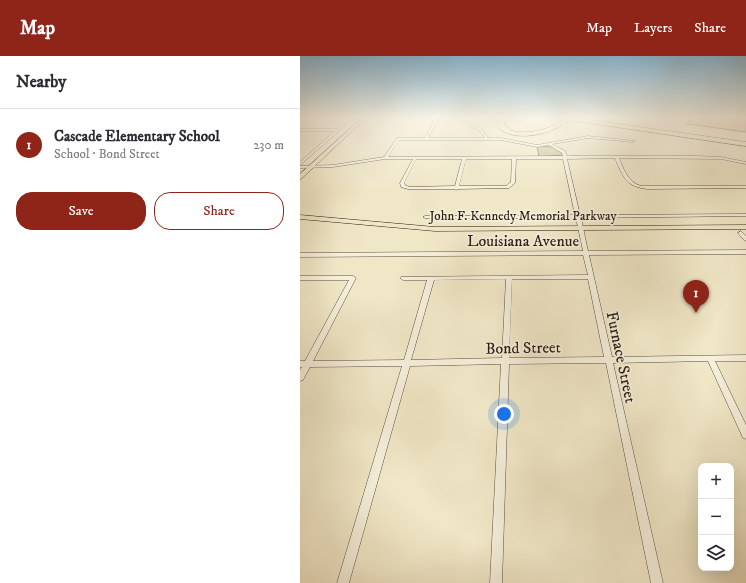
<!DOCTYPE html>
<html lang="en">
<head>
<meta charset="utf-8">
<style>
	:root { --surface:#fff; --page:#f7f7f7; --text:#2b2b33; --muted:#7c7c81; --line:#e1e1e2; --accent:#8f2418 }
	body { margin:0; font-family:"IM FELL DW Pica",serif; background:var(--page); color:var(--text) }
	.controls { position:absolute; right:12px; bottom:12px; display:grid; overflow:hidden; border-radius:8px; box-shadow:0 4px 16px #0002 }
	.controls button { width:36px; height:36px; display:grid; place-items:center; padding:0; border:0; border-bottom:1px solid var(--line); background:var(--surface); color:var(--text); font:20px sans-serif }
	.you { position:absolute; left:204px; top:358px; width:14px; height:14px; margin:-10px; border:3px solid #fff; border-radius:50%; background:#1a73e8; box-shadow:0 0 0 6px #1a73e833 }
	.badge { display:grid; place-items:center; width:26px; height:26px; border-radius:50%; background:var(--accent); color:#fff; font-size:13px; font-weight:700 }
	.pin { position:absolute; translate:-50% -33px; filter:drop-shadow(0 1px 2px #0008) }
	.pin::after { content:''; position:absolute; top:21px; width:14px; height:12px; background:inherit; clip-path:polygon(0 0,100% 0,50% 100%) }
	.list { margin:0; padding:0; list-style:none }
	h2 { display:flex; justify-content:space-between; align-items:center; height:52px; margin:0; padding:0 16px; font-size:17px }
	h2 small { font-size:13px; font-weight:400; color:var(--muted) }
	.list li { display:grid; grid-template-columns:26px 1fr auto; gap:12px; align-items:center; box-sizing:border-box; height:72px; padding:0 16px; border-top:1px solid var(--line) }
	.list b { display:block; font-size:15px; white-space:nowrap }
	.list p { margin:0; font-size:13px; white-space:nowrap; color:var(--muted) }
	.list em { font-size:13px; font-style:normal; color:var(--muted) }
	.actions { display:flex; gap:8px; padding:12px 16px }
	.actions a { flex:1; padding:9px 0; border:1px solid var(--accent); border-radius:16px; text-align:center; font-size:14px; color:var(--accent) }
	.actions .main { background:var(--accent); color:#fff }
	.icon { flex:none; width:22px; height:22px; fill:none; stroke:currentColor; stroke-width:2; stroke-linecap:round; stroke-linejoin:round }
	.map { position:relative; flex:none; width:446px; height:527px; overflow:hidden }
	header { display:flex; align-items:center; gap:24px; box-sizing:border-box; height:56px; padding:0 20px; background:var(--accent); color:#fff }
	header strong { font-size:19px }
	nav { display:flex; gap:22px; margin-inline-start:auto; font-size:14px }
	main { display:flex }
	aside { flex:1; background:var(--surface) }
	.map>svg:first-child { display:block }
</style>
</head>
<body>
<header>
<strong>Map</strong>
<nav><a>Map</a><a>Layers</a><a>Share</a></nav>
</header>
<main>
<aside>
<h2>Nearby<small></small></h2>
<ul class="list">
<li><span class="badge">1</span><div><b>Cascade Elementary School</b><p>School · Bond Street</p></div><em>230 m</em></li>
</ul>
<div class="actions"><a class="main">Save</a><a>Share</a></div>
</aside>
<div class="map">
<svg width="446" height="527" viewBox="0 0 446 527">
	<rect width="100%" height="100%" fill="#f0e7c7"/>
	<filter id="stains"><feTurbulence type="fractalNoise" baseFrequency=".005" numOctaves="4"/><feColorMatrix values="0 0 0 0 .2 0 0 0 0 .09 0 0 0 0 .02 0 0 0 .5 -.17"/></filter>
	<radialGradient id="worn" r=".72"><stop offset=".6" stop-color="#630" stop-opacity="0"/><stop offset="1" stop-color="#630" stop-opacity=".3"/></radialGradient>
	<path fill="#c0c492" stroke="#747052" d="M237,90l16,1 9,6 1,2 -24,2z"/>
	<path fill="#deb390" stroke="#281c12" d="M392,61l54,3v12l-59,-8z"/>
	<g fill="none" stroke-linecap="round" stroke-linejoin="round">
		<g stroke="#5a4f3f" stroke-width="1">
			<g id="minor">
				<path d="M52,61h3l-55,48v-3l35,-31h-35v-2h38z"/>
				<path d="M136,61h4l-12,21h57l-6,-8 -33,-13h4l31,11 7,10h13l36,7 51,-9 47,5 -2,1 -45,-4 -36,6 13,7 2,5h130l24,1 25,5v2l-25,-5 -102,-1c5,12 9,24 22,28h105v2l-98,1c-22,-2 -25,-12 -33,-31l-48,1 13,56 166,-1v2l-165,2 7,33 158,-1v4l-157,1 23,102 134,-2v6h-31l31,64v14l-3,-1 -35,-77 -95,2 50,220h-12l-45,-220 -97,1 -7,219h-12l11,-219 -91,2 -61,217h-12l65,-217 -92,1 -7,13 -3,1v-11l2,-3h-2v-6h5l44,-81h-49v-4h53l3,2 -43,83 91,-1 23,-80h-24l-3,-2 1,-1 187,-2 -5,-20 -283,2v-4l283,-2 -7,-33h-151l-2,-1 2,-1 150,-1 -12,-56h-47l-1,24 -6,5 -51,1 -2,1 -2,-1h-46l-7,-2 -1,-4 13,-24h-28l-52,8 -33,1v-2l33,-1 51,-8 13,-19h28zM99,84h102l36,7 12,-2 13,8 1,3 -175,1zM116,103h46l-7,27 -46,1 -4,-2 -1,-2zM166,103h46l-1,23 -5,4h-47zM206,223l-4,79 -91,2 23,-80zM212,223h76l16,78 -95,1z"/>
				<path d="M441,175l5,5v5l-2,-1 -6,-7z"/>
			</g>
		</g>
		<g stroke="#281c12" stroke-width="1">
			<g id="highway">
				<path d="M63,61h4l-67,63v-6z"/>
				<path d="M190,61h4l5,7v-3l10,-4h5l-10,6v2l6,3 -1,2c13,4 28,2 41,-3 5,-2 12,-8 16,-5 -15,13 -53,21 -69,5 -3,-2 -5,-7 -7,-10z"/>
				<path d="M248,61h21l177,25v4z"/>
				<path d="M0,159l135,12 311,-2v4l-311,2 -135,-12z"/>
			</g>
		</g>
		<use href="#minor" fill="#f5efdb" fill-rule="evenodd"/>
		<use href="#highway" fill="#f0e7c7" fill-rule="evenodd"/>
		<g stroke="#281c12" stroke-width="6" stroke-linecap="butt">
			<path id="highway-bridge" d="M264,66l8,-5"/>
		</g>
		<use href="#highway-bridge" stroke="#f0e7c7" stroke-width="5.5"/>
	</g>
	<linearGradient id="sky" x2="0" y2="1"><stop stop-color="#89b8d6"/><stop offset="0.46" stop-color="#f8f4e6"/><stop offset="1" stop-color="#f8f4e6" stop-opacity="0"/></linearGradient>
	<rect width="446" height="134" fill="url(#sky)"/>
	<g text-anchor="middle" stroke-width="3.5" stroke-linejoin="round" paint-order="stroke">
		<g font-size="13" fill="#281c12" stroke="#f5efdb">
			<text x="223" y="164">John F. Kennedy Memorial Parkway</text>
		</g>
		<g font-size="16" fill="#281c12" stroke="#f5efdb">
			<text x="223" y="190">Louisiana Avenue</text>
			<text transform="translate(223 291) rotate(-1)" y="6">Bond Street</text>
			<text transform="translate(322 301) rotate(78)" y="6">Furnace Street</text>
		</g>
	</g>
	<rect width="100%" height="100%" filter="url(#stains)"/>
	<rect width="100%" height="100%" fill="url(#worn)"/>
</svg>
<div class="controls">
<button>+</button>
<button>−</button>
<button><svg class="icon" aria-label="layers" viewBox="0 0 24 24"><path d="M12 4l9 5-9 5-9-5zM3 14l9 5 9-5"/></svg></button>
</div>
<div class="you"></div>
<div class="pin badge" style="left:396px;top:257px">1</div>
</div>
</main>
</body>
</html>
